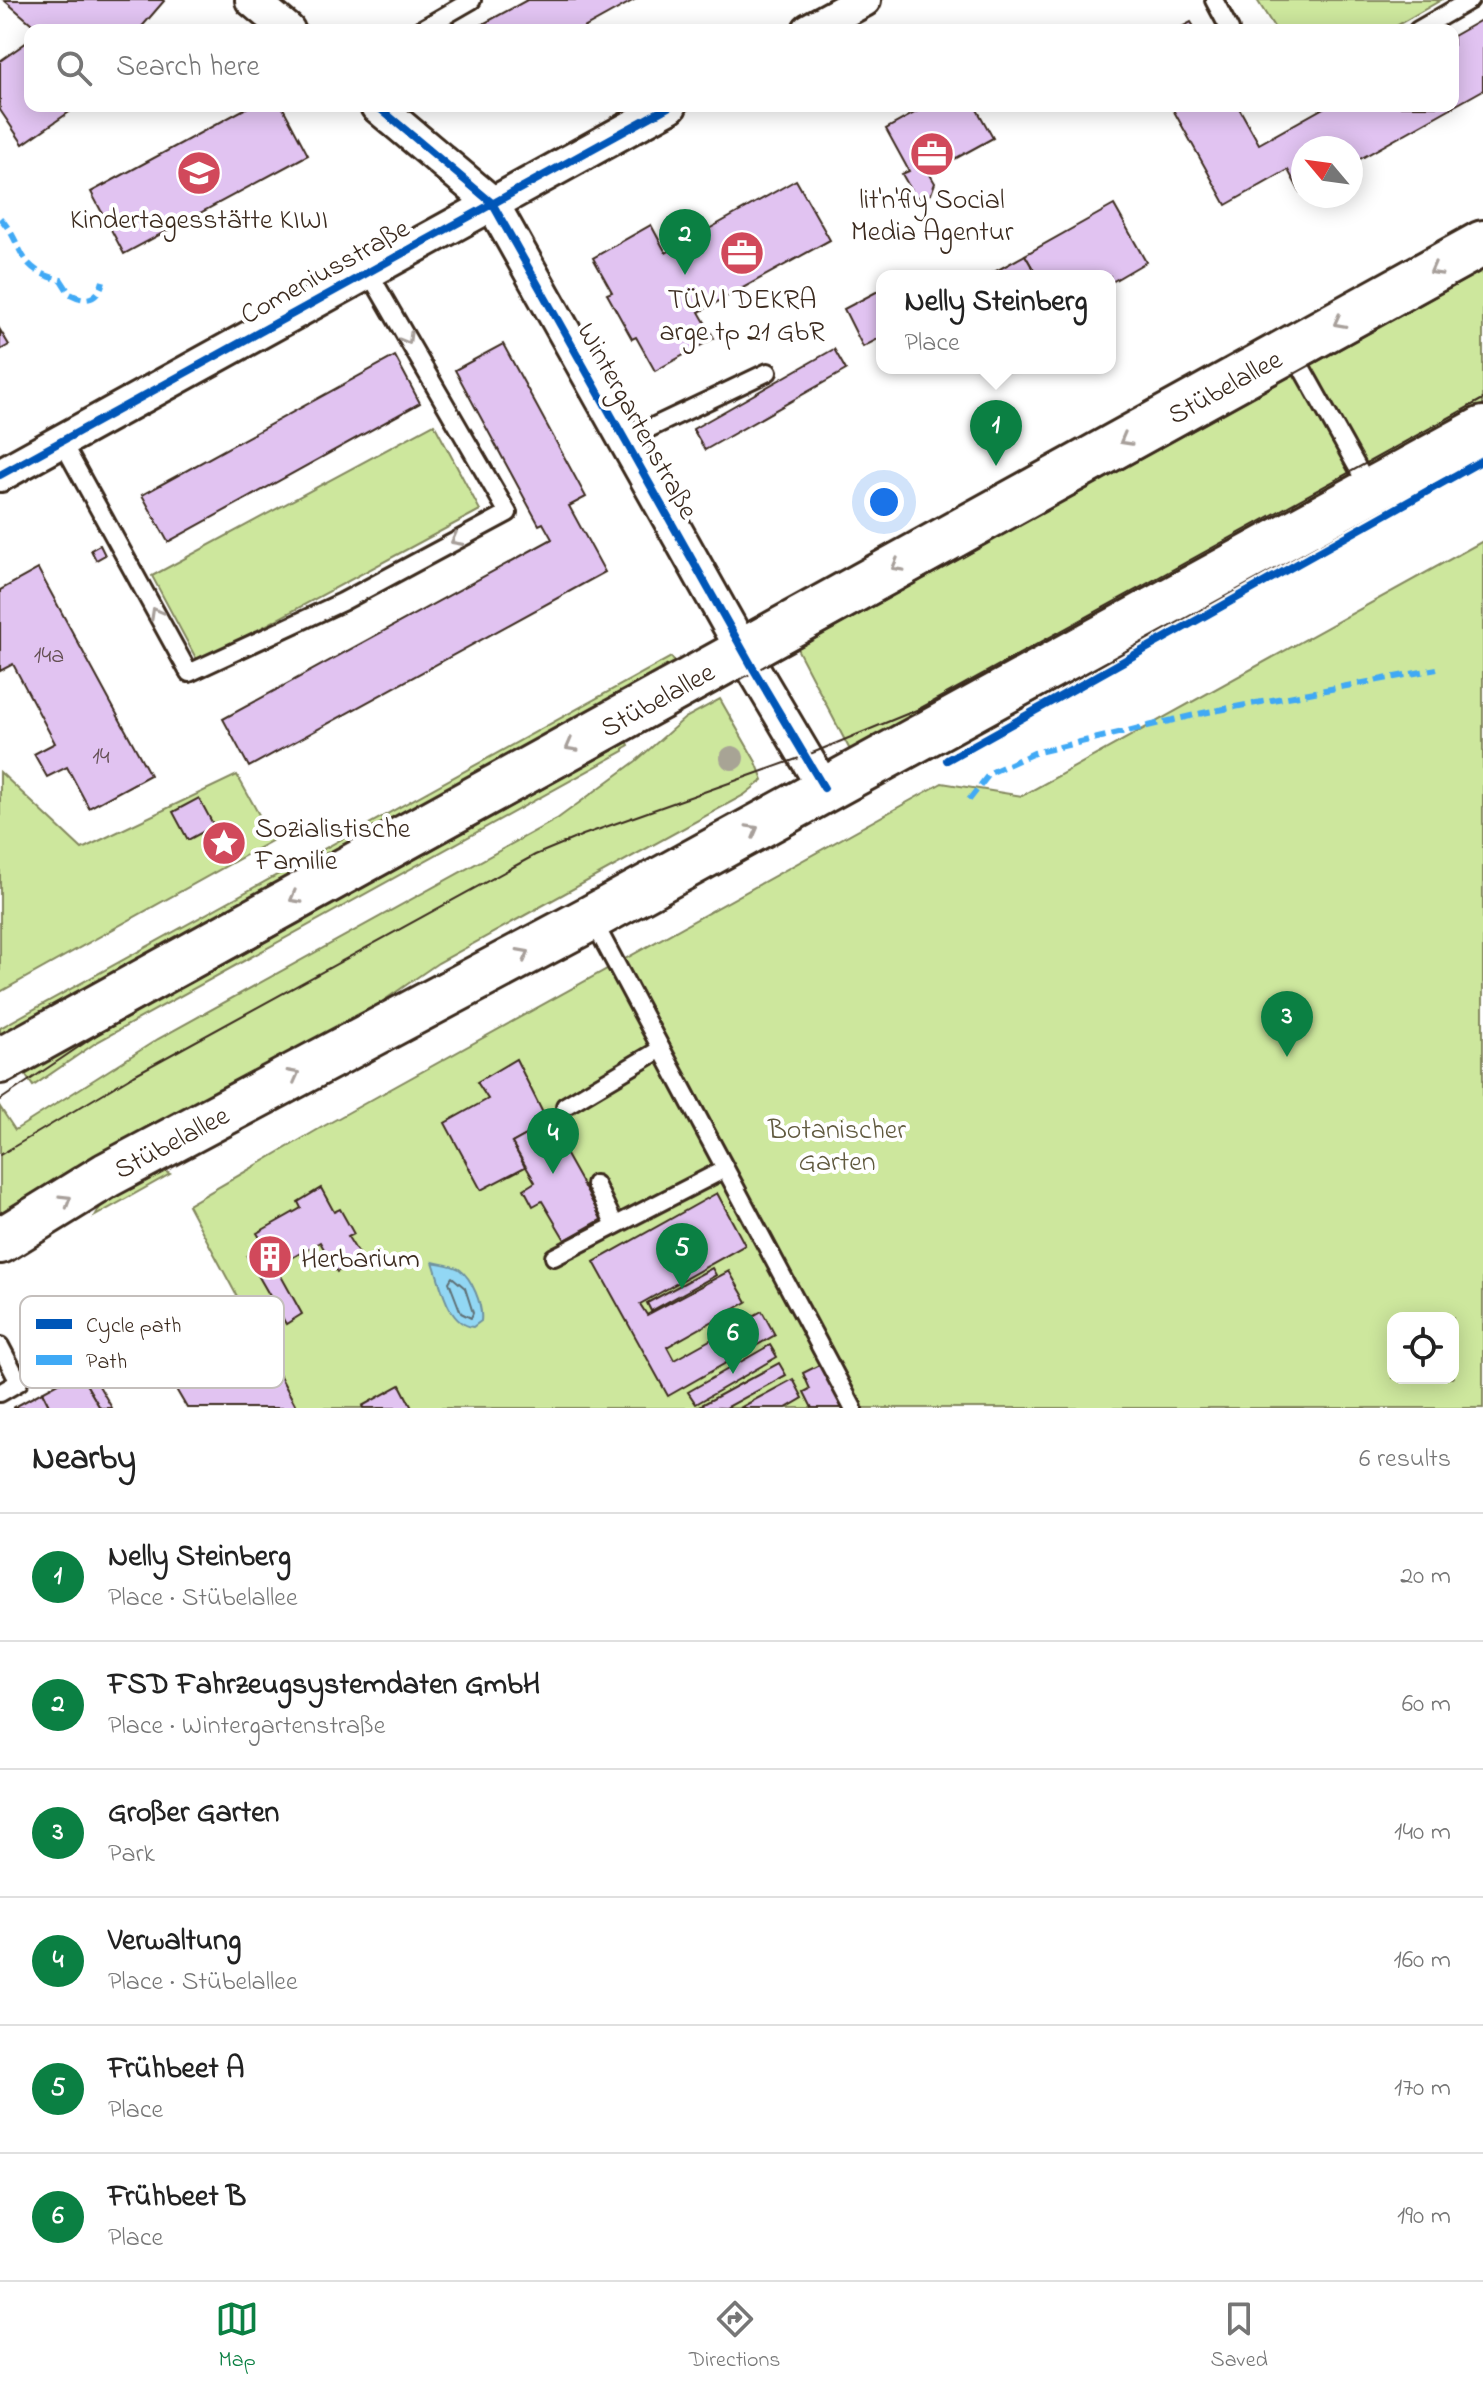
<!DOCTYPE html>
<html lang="en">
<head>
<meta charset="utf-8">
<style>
	:root { --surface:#fff; --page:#f6f6f6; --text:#222; --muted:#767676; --line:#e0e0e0; --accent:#0b8043 }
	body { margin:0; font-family:"Indie Flower",sans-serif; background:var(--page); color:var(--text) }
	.controls { position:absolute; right:24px; bottom:24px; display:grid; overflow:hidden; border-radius:16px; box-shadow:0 4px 20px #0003 }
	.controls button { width:72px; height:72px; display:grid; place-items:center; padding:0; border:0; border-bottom:2px solid var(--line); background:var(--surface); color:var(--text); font:40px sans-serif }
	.compass { position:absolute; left:1291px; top:136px; width:72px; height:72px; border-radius:50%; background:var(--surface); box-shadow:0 4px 20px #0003; rotate:299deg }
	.you { position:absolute; left:884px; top:502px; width:28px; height:28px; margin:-20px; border:6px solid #fff; border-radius:50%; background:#1a73e8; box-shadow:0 0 0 12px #1a73e833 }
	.badge { display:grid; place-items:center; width:52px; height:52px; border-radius:50%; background:var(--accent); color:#fff; font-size:26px; font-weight:700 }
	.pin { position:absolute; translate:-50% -66px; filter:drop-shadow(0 2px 4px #0008) }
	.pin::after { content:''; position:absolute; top:42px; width:28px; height:24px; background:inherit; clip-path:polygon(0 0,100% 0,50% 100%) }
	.popup { position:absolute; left:876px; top:270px; width:240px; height:104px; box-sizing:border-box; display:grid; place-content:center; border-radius:16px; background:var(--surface); filter:drop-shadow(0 2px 6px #0005); font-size:26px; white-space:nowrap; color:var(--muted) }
	.popup b { font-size:30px; color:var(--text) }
	.popup::after { content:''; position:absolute; left:50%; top:100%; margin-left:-16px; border:16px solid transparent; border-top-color:var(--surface) }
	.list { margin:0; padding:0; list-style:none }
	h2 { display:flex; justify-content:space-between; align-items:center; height:104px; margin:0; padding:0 32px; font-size:34px }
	h2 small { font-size:26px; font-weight:400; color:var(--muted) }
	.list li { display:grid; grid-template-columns:52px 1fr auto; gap:24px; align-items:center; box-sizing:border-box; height:128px; padding:0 32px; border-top:2px solid var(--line) }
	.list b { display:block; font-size:30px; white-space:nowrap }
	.list p { margin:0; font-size:26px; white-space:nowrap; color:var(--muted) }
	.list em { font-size:26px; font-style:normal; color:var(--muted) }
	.icon { flex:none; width:44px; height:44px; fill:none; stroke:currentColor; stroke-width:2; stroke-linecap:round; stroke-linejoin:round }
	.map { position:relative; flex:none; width:1483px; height:1408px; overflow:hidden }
	.search { position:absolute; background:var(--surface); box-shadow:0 4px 20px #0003; left:24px; right:24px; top:24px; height:88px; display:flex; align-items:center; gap:20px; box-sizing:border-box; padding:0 28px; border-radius:16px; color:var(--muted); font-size:30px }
	.sheet { height:872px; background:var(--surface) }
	nav { display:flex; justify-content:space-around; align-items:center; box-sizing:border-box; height:112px; border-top:2px solid var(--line); background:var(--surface); font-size:22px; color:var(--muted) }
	nav a { display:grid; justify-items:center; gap:4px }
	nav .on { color:var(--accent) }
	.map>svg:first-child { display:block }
</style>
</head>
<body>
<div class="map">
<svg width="1483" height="1408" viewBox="0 0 1483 1408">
	<rect width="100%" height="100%" fill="#fff"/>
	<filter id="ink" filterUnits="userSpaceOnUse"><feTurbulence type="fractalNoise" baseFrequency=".0125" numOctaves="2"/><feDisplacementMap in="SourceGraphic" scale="16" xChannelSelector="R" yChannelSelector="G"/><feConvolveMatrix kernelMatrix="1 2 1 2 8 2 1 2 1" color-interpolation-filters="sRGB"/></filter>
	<g filter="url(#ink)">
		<g fill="#cde79d" stroke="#84885e" stroke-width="2" fill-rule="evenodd">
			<path d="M1257,0h184l-52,30h-113z"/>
			<path d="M1483,260v149l-601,333 -32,8 -57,-109z"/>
			<path d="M434,424l46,86 -282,152 -46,-86z"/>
			<path d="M1483,541v867h-1186l-109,-203 136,-79 618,-343 80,13zM1393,1318h60v60h-60z"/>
			<path d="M671,657l5,7 -676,375v-11z"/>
			<path d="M720,699l36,63 7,18 -19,15 -306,168 -107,74 -281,147 -50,29v-106l15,23 143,-91 399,-220 79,-58 49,-43z"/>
			<path d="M624,734l5,11 -5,3v3l-527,291 -64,44 -13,-19z"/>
			<path d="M0,772l82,77 155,-74 36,65 -273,152z"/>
			<path d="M157,1167l13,7 -75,42 11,-19z"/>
		</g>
		<path fill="#92d7f4" stroke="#6f929e" stroke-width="2" d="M433,1262c8,2 19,3 26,7 13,9 24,36 22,52l-8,6c-26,-3 -32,-43 -40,-65z"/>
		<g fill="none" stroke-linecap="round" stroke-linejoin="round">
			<path stroke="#5e6f74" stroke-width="2" d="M452,1277l13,11 8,25 -2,5 -10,-5 -12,-31z"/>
		</g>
		<g fill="#e1c3f1" stroke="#3b2a1e" stroke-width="2">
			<path d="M4,0h159l1,1 -25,29h-100z"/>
			<path d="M527,0h107l-54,30h-108z"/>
			<path d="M1483,19v71l-132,74v-16h-48v43l-3,1 -12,-22 -62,35 -55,-99h67l21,38 68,-38h126v-70z"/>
			<path d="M1191,22l5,8h-20z"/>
			<path d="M30,40v66h48l-55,38 -23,-34v-49z"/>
			<path d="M250,106h32l26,49 -184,99 -33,-62z"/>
			<path d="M927,106h48l18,32 -64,35 6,10 -4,11 -9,5 -8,-4 -12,-21 7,-3 -23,-42z"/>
			<path d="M796,180l34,60 -131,72 15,26 -59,33 -19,-34 -4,2 -25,-45 5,-2 -19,-34 58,-33 15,28z"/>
			<path d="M1114,205l32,57 -36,21v-7h-73l-12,-21z"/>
			<path d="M1025,255l12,21h-50z"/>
			<path d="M882,289v48l-19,10 -19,-38z"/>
			<path d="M0,330l9,15 -9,5z"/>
			<path d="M503,344l83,153 -17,9 36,66 -356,195 -26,-48 329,-180 -9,-16 -4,2 -84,-155z"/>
			<path d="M834,349l12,21 -141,80 -12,-21z"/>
			<path d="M395,356l25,47 -252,139 -26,-47z"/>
			<path d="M100,545l5,10 -9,5 -5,-10z"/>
			<path d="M38,569l112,206 -61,33 -22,-41 -20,10 -13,-23 21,-11 -42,-79 -13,7v-81z"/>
			<path d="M199,798l15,28 -26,14 -15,-28z"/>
			<path d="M516,1059l32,64 -36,20 13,24 -44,23 -36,-67 43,-24 -11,-17z"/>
			<path d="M548,1123l54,96 -37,21 -23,-39 -9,5 -9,-17 11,-7 -23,-39z"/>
			<path d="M321,1188l13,24 6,-3 14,25 -6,3 13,21 -24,14 -17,-30 -44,25 26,47 -16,10 -39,-68 18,-10 -8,-13 44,-25 -3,-6z"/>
			<path d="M717,1193l28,52 -105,59 7,11 82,-44 18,31 -80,45 7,13 88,-49 13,24 -107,61 -74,-134z"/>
			<path d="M712,1268l4,7 -65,36 -4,-8z"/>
			<path d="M205,1306l23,45 -41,20 -22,-45z"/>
			<path d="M258,1335l39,73h-110l-14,-24z"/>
			<path d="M770,1345l7,12 -81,47 -8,-12z"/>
			<path d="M779,1363l7,12 -60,33 -28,-1z"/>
			<path d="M823,1363l22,45h-33l-8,-16 6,-3 -7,-16z"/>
			<path d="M88,1367l24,41h-12l-21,-36z"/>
			<path d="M79,1372l21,36h-50l-8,-16z"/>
			<path d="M793,1379l10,19 -17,10h-46z"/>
			<path d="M400,1385l12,23h-49l-1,-2z"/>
			<path d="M42,1392l8,16h-37z"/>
		</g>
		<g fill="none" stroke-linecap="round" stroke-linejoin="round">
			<g stroke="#3b2a1e" stroke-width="22">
				<g id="service">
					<path d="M1214,0l16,30"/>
					<path d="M420,30l52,-30"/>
					<path d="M1418,30l52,-30"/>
					<path d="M1291,349l79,141"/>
					<path d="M61,440l128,233 153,-71 166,-89 -140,-242"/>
					<path d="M625,440l143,-68"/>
					<path d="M592,919l261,489"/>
					<path d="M565,1106l96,-57"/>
					<path d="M595,1184l20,41"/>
					<path d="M554,1257l171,-88"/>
					<path d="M0,1346l19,36 -19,11"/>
				</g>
			</g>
			<g stroke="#3b2a1e" stroke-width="38">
				<g id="minor">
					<path d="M252,0l36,30"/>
					<path d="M809,30l55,-30"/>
					<path d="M377,106l115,97 262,467 70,118"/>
					<path d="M0,475l670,-369"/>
				</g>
			</g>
			<g stroke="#3b2a1e" stroke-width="50">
				<g id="secondary">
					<path id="s1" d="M0,1061l1483,-818"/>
					<path id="s2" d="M0,1241l107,-66 484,-257 892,-489"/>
				</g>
			</g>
			<use href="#service" stroke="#fff" stroke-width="16"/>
			<use href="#minor" stroke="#fff" stroke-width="32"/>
			<use href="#secondary" stroke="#fff" stroke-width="44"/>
			<g stroke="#3b2a1e" stroke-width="2">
				<path d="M0,1100l101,-68 1382,-762"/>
				<path d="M0,1155l134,-80 401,-220 48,-20 222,-79 114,-47 564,-310"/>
			</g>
			<g stroke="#3fa9f5" stroke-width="6" stroke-dasharray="12 6" stroke-linecap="butt">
				<path d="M0,218c26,28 14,51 61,62l9,14c17,9 28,6 33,-13"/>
				<path d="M969,800l21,-27 44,-20 169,-40 234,-44"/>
			</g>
			<g stroke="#fff" stroke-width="13">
				<g id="cycleway">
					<path d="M377,106l115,97 262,467 70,118"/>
					<path d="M0,475l670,-369"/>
					<path d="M947,760l536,-300"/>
				</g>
			</g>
			<use href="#cycleway" stroke="#0057b8" stroke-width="8"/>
		</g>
		<circle fill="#a8a495" cx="732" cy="758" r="12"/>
		<defs><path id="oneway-chevron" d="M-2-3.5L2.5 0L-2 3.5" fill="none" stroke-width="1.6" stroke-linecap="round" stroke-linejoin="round" transform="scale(2)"/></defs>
		<g stroke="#a79f9a">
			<use href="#oneway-chevron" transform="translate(1435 270) rotate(151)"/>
			<use href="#oneway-chevron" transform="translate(1339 322) rotate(152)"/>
			<use href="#oneway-chevron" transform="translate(407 339) rotate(60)"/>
			<use href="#oneway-chevron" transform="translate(1125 440) rotate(151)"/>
			<use href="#oneway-chevron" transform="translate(456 540) rotate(152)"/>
			<use href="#oneway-chevron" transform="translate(897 566) rotate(151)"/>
			<use href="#oneway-chevron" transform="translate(156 613) rotate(-119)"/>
			<use href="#oneway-chevron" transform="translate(571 746) rotate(151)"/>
			<use href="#oneway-chevron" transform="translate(753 830) rotate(-29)"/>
			<use href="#oneway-chevron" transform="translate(295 898) rotate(151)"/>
			<use href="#oneway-chevron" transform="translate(524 954) rotate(-28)"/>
			<use href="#oneway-chevron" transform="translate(294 1075) rotate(-28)"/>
			<use href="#oneway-chevron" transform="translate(66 1200) rotate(-32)"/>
		</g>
	</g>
	<defs>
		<g id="office-disc" transform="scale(2.3)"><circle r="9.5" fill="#d1495b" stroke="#fff"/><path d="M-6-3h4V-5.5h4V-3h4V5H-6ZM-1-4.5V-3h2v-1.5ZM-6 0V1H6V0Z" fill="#fff"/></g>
		<g id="school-disc" transform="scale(2.3)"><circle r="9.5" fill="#d1495b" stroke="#fff"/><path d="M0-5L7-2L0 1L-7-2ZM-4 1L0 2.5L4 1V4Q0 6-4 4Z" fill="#fff"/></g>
		<g id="sight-disc" transform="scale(2.3)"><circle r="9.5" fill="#d1495b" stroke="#fff"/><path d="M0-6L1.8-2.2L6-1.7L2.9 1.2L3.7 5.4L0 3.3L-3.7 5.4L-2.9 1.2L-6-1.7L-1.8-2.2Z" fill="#fff"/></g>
		<g id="building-disc" transform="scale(2.3)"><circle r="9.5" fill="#d1495b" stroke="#fff"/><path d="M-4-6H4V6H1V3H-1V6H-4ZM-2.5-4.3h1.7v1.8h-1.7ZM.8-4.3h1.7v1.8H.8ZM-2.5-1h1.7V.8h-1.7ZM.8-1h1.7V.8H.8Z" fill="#fff"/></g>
	</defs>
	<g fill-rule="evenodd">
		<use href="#office-disc" x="932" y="154"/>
		<use href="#school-disc" x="199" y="173"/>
		<use href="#office-disc" x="742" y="253"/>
		<use href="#sight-disc" x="224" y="843"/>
		<use href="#building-disc" x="270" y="1257"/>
	</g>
	<g text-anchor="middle" stroke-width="8" stroke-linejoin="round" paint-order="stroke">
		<g font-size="24" fill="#645053">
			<text x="49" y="662">14a</text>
			<text x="101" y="763">14</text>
		</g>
		<g font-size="28" fill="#3b2a1e" stroke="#fff">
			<text x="932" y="208">lit'n'fly Social<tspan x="932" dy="32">Media Agentur</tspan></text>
			<text x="199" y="228">Kindertagesstätte KIWI</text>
			<text x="742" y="308">TÜV | DEKRA<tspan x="742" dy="32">arge tp 21 GbR</tspan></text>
			<text x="255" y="837" text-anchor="start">Sozialistische<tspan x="255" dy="32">Familie</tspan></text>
			<text x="301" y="1267" text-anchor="start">Herbarium</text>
		</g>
		<g font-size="28" fill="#3b2a1e" stroke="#fff">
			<text transform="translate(324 270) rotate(-29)" y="10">Comeniusstraße</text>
			<text dy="10" stroke="none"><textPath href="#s1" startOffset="1398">Stübelallee</textPath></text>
			<text transform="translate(639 420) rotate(61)" y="10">Wintergartenstraße</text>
			<text dy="10" stroke="none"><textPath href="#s1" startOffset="750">Stübelallee</textPath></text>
			<text dy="10" stroke="none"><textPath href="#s2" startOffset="198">Stübelallee</textPath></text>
		</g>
		<g font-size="28" fill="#60593e" stroke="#fff">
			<text x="837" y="1138">Botanischer<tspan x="837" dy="32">Garten</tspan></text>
		</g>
	</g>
	<rect x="20" y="1296" width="264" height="92" rx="12" fill="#fff" stroke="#c4bfbc" stroke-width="2"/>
	<rect x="36" y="1319" width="36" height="10" fill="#0057b8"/>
	<rect x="36" y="1355" width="36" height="10" fill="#3fa9f5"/>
	<g font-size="22" fill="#3b2a1e">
		<text x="86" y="1332">Cycle path</text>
		<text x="86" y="1368">Path</text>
	</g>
</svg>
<div class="controls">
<button><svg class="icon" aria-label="locate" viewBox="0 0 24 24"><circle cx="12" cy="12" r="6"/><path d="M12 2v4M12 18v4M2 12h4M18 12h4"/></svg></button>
</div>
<svg class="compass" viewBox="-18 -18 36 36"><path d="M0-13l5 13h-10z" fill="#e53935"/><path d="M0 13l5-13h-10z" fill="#767676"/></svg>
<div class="you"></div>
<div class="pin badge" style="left:996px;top:466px">1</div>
<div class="popup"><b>Nelly Steinberg</b>Place</div>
<div class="pin badge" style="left:685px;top:275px">2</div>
<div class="pin badge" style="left:1287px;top:1057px">3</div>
<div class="pin badge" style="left:553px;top:1174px">4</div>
<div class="pin badge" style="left:682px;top:1289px">5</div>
<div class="pin badge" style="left:733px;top:1374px">6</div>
<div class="search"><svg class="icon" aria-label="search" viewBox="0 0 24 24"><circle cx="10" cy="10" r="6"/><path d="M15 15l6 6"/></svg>Search here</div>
</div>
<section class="sheet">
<h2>Nearby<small>6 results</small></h2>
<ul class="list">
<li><span class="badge">1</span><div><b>Nelly Steinberg</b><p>Place · Stübelallee</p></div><em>20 m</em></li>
<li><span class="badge">2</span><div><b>FSD Fahrzeugsystemdaten GmbH</b><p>Place · Wintergartenstraße</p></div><em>60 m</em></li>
<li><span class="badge">3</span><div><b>Großer Garten</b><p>Park</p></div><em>140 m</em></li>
<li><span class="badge">4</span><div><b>Verwaltung</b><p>Place · Stübelallee</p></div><em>160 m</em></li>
<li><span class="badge">5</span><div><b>Frühbeet A</b><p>Place</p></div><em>170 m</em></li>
<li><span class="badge">6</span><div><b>Frühbeet B</b><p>Place</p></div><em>190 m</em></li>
</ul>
</section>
<nav>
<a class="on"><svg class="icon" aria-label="map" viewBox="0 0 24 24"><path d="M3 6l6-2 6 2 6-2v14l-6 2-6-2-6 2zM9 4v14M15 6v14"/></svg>Map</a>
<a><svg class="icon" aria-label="directions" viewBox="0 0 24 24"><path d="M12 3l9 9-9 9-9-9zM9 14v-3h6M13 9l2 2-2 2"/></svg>Directions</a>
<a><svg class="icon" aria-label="saved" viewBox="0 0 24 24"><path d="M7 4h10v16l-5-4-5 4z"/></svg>Saved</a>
</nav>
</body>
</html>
